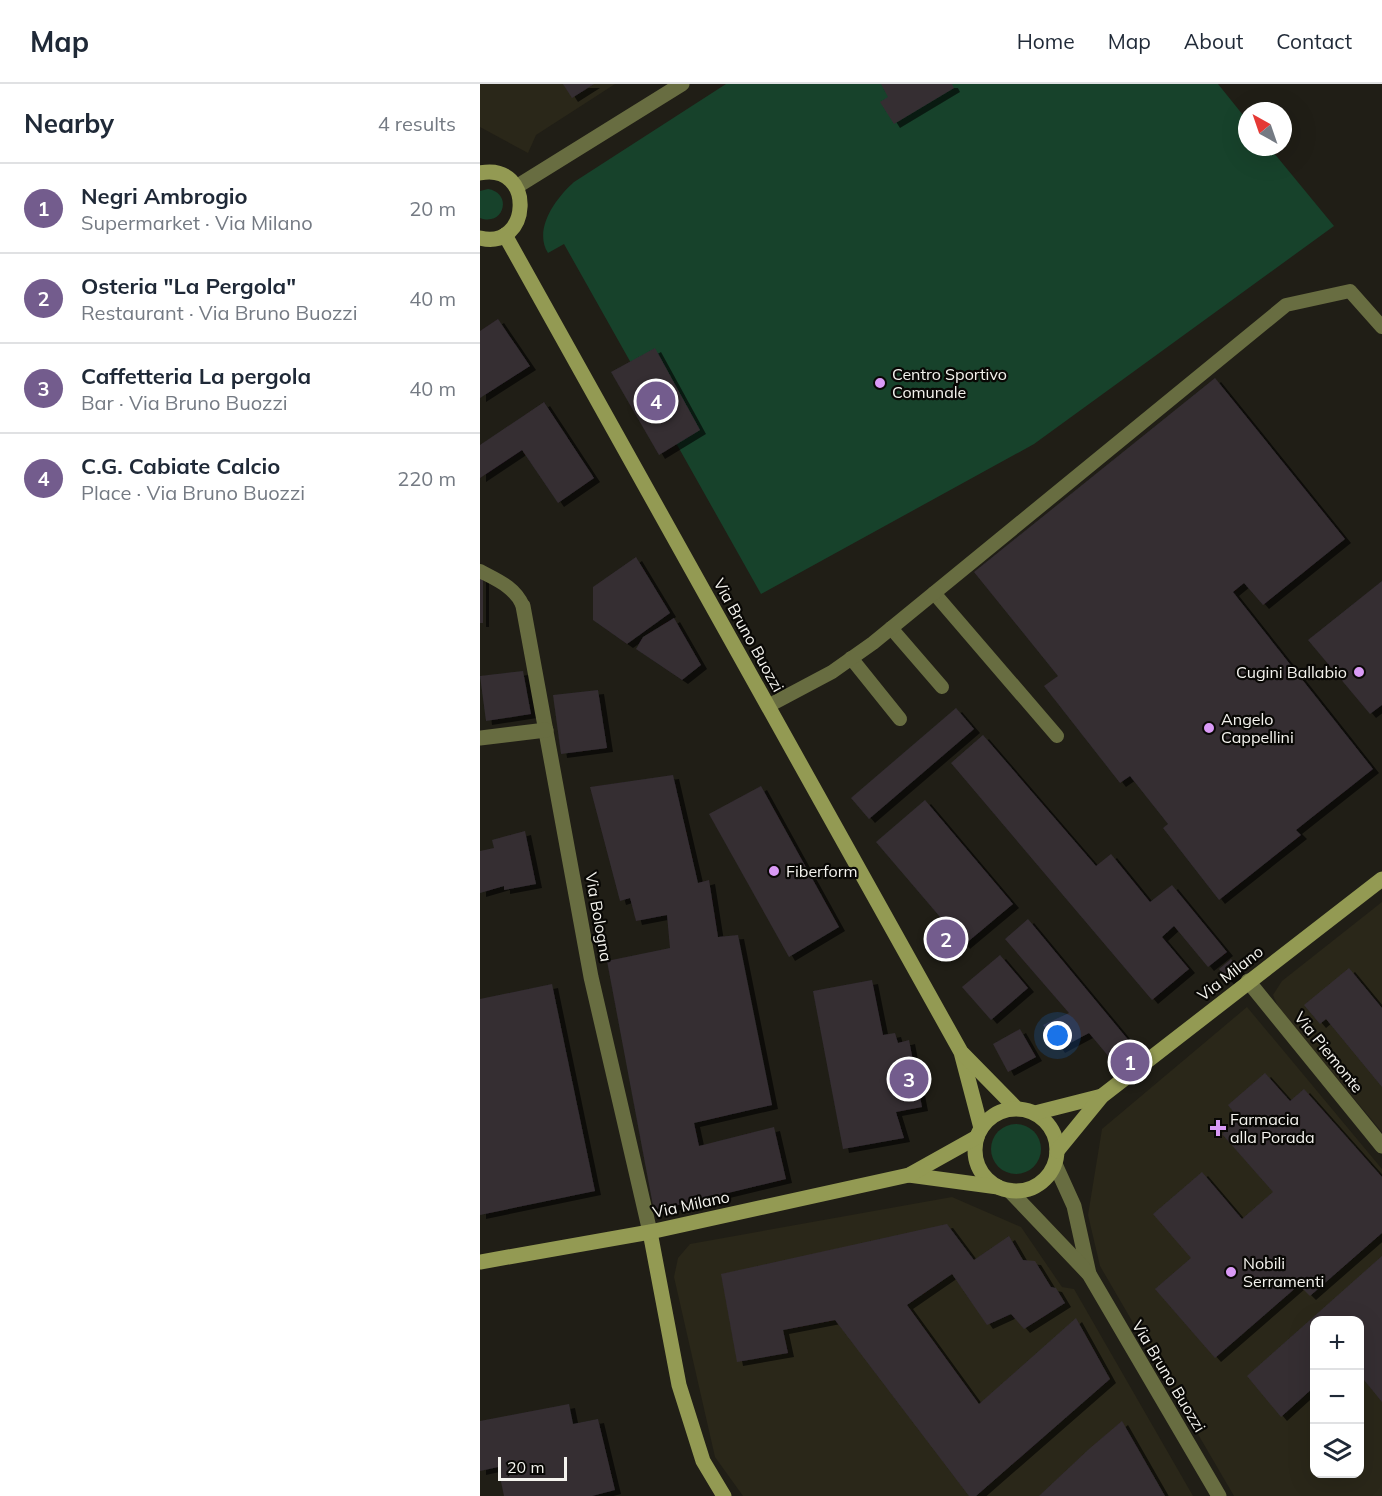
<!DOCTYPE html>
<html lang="en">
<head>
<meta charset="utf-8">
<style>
	:root { --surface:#fff; --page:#f6f6f7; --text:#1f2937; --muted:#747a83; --line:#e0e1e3; --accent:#735c8d }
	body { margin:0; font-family:Mulish,sans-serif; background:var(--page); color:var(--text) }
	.controls { position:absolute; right:18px; bottom:18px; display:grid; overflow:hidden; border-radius:12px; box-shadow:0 6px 24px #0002 }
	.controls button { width:54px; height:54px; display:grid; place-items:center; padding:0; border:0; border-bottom:2px solid var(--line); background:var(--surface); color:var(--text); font:30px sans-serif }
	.compass { position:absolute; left:758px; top:18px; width:54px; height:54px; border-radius:50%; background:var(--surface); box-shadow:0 6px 24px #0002; rotate:320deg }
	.scale { position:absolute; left:18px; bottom:15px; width:69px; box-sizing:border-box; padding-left:6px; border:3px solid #f4f3ee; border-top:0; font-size:16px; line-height:21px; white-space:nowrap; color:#f4f3ee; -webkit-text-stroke:4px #090805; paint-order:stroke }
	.you { position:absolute; left:578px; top:952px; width:21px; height:21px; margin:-15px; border:4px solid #fff; border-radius:50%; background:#1a73e8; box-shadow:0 0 0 9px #1a73e833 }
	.badge { display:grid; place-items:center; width:39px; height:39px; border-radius:50%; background:var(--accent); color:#fff; font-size:20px; font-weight:700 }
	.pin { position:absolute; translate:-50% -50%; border:3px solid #fff; box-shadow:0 2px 6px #0006 }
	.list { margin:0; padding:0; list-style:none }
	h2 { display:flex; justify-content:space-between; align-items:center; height:78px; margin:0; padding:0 24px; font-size:26px }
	h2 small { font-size:20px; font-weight:400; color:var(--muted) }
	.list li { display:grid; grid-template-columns:39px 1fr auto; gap:18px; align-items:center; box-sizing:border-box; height:90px; padding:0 24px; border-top:2px solid var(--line) }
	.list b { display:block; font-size:22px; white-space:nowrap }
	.list p { margin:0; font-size:20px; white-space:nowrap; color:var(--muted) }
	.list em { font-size:20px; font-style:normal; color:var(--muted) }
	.icon { flex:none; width:33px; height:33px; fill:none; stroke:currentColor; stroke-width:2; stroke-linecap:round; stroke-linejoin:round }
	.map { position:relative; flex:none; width:902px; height:1412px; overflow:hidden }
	header { display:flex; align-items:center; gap:36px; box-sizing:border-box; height:84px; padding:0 30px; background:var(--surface); border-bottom:2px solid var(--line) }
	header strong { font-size:28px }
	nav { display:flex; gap:33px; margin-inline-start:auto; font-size:21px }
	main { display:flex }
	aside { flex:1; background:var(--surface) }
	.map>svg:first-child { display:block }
</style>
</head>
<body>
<header>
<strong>Map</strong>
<nav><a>Home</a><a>Map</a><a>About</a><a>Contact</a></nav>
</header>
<main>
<aside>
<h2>Nearby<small>4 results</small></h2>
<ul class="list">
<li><span class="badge">1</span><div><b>Negri Ambrogio</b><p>Supermarket · Via Milano</p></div><em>20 m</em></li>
<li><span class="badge">2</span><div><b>Osteria &quot;La Pergola&quot;</b><p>Restaurant · Via Bruno Buozzi</p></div><em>40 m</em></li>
<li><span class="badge">3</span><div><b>Caffetteria La pergola</b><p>Bar · Via Bruno Buozzi</p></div><em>40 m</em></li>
<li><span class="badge">4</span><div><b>C.G. Cabiate Calcio</b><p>Place · Via Bruno Buozzi</p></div><em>220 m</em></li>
</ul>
</aside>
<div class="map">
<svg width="902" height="1412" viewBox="0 0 902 1412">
	<defs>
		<filter id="shadow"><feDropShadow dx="6" dy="4" stdDeviation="0" flood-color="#0009"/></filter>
	</defs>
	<rect width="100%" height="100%" fill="#201e16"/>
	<g fill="#2a2719" fill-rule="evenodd">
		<path d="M0,0h135l-79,51 -8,18 -48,-26z"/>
		<path d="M902,818v230l-103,-123 -6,-14 9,-14z"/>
		<path d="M767,923l135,162v327h-148l-134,-230 -12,-51 14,-86zM834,1236h46v154h-46z"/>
		<path d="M472,1113l69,30 41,60 12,2 119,207h-450l-28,-39 -41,-180 4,-19 12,-14z"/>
	</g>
	<g fill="#17422b">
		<path d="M246,0h492l29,36v27h22l65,79 -300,218 -273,150 -197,-350 -16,9c-15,-24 8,-55 26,-71z"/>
		<path d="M8,105c25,4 16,38 -8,29v-27z"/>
		<circle cx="536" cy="1065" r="25"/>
	</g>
	<g fill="#342d33" filter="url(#shadow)">
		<path d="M83,0h31l-22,14z"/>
		<path d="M401,0h71l2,4 -60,36 -14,-22 8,-5z"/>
		<path d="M18,235l32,47 -50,32v-67z"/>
		<path d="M175,264l45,82 -41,25 -48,-83z"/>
		<path d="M735,294l130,161 -82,66 -19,-22 -11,9 140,177 -77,61 5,5 -82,65 -56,-72 5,-4 -38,-48 -10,7 -76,-97 14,-10 -84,-104z"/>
		<path d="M64,318l50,76 -36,25 -36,-53 -42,28v-33z"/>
		<path d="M156,473l34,56 -43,31 -34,-24v-33z"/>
		<rect x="0" y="492" width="3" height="47"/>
		<path d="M902,497v124l-12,9 -62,-74z"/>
		<path d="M194,534l27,47 -19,15 -46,-31 7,-12z"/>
		<path d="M43,587l8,43 -45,7 -6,-45z"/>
		<path d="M118,606l9,58 -46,6 -8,-59z"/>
		<path d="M476,624l18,21 -105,90 -18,-21z"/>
		<path d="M503,651l113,131 15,-12 39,48 22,-17 55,67 -19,15 -34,-41 -12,11 27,32 -37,31 -201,-237z"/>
		<path d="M193,691l25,108 11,-3 9,57 20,-2 34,170 -78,18 5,23 75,-19 12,52 -132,32 -47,-250 63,-13 -3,-33 -31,6 -6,-23 -10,3 -30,-114z"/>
		<path d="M281,702l78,141 -50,30 -80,-143z"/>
		<path d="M445,716l88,104 -49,41 -88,-103z"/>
		<path d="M45,747l11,53 -32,6v-4l-24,7v-42l14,-3 -2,-8z"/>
		<path d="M548,835l112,135 -20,16 -31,-37 -30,16 -16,-24 26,-12 -64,-74z"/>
		<path d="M520,871l28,33 -37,32 -29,-33z"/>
		<path d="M751,875l10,13 -12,10 -10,-13z"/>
		<path d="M869,884l33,40v79l-56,-68 -6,5 -16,-19z"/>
		<path d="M392,896l11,55 12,-2 3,10 11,-3 13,67 -26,5 8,26 -61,11 -30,-158z"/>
		<path d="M72,900l43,207 -115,24v-216z"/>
		<path d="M540,945l16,28 -28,15 -15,-28z"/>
		<path d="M785,989l25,28 14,-12 78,88v56l-72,63 -11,-11 -84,73 -60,-69 36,-31 -38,-44 49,-42 40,47 31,-27 -51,-58 17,-15 -11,-14z"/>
		<path d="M467,1140l27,36 35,-24 14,24 12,1 16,26 5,1 9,15 -41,26 -13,-15 -24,11 -35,-51 -45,31 72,99 97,-86 34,61 -134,117h-7l-134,-176 -52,10 5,23 -51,9 -16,-88z"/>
		<path d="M902,1172v146l-22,-27v-55h-46v67l-33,30 -34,-41z"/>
		<path d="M89,1320l4,20 25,-5 17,71 -23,6h-88l-6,-29 -18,4v-50z"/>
		<path d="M642,1337l43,75h-126l50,-47z"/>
	</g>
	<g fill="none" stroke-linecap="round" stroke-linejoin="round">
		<g stroke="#686d41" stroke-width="14">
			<path d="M0,487c17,9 35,16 43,35"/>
			<path d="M454,509l123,143"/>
			<path d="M411,544l51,59"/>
			<path d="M371,574l49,61"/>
			<path d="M288,622l64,-34 41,-29 413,-338 64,-14 32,36"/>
		</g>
		<g stroke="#686d41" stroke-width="15">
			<path d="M36,103l166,-103"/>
			<path d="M43,522l68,371 59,255"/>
			<path d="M0,654l66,-8"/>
			<path d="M768,897l134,165"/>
			<path d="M575,1080l19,42 15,68"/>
			<path d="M529,1106l80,84 130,222"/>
		</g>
		<g stroke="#939a53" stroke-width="15">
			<path d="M0,89c56,-11 51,78 0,65"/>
			<path d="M25,151l456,817 20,76"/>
			<path d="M483,970l53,54"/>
			<circle cx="536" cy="1066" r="41"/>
			<path d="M555,1029l67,-17"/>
			<path d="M577,1067l45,-55 280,-217"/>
			<path d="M429,1091l89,12"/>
			<path d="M170,1148l29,153 24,76 21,35"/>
			<path d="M0,1178l170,-30 259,-57 68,-38"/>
		</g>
	</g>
	<g fill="#da9af6" stroke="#090805" stroke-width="2">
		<circle cx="400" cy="299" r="6"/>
		<circle cx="879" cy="588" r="6"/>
		<circle cx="729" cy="644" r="6"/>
		<circle cx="294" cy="787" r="6"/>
		<path d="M735 1035h6v6h6v6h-6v6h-6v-6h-6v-6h6z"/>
		<circle cx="751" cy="1188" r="6"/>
	</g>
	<g text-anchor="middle" stroke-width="4.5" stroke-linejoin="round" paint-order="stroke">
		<g font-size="16" fill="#f4f3ee" stroke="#090805" text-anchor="start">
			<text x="412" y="296">Centro Sportivo<tspan x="412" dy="18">Comunale</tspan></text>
			<text x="867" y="594" text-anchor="end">Cugini Ballabio</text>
			<text x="741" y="641">Angelo<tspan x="741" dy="18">Cappellini</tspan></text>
			<text x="306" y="793">Fiberform</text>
			<text x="750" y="1041">Farmacia<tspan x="750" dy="18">alla Porada</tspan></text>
			<text x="763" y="1185">Nobili<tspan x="763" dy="18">Serramenti</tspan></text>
		</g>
		<g font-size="16" fill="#f4f3ee" stroke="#090805">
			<text transform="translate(269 551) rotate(61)" y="6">Via Bruno Buozzi</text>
			<text transform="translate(119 833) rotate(80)" y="6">Via Bologna</text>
			<text transform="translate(750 889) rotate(-38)" y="6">Via Milano</text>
			<text transform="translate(849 968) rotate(51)" y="6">Via Piemonte</text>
			<text transform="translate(211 1120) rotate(-12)" y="6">Via Milano</text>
			<text transform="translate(689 1292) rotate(59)" y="6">Via Bruno Buozzi</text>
		</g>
	</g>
</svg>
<div class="controls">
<button>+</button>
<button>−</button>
<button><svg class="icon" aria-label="layers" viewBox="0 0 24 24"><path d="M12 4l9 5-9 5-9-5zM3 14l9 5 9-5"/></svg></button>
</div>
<svg class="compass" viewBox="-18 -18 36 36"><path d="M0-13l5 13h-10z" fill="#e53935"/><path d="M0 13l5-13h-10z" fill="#747a83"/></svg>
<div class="scale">20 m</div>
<div class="you"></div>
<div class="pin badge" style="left:650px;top:978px">1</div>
<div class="pin badge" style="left:466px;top:855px">2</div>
<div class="pin badge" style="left:429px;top:995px">3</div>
<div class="pin badge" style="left:176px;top:317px">4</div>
</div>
</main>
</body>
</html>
